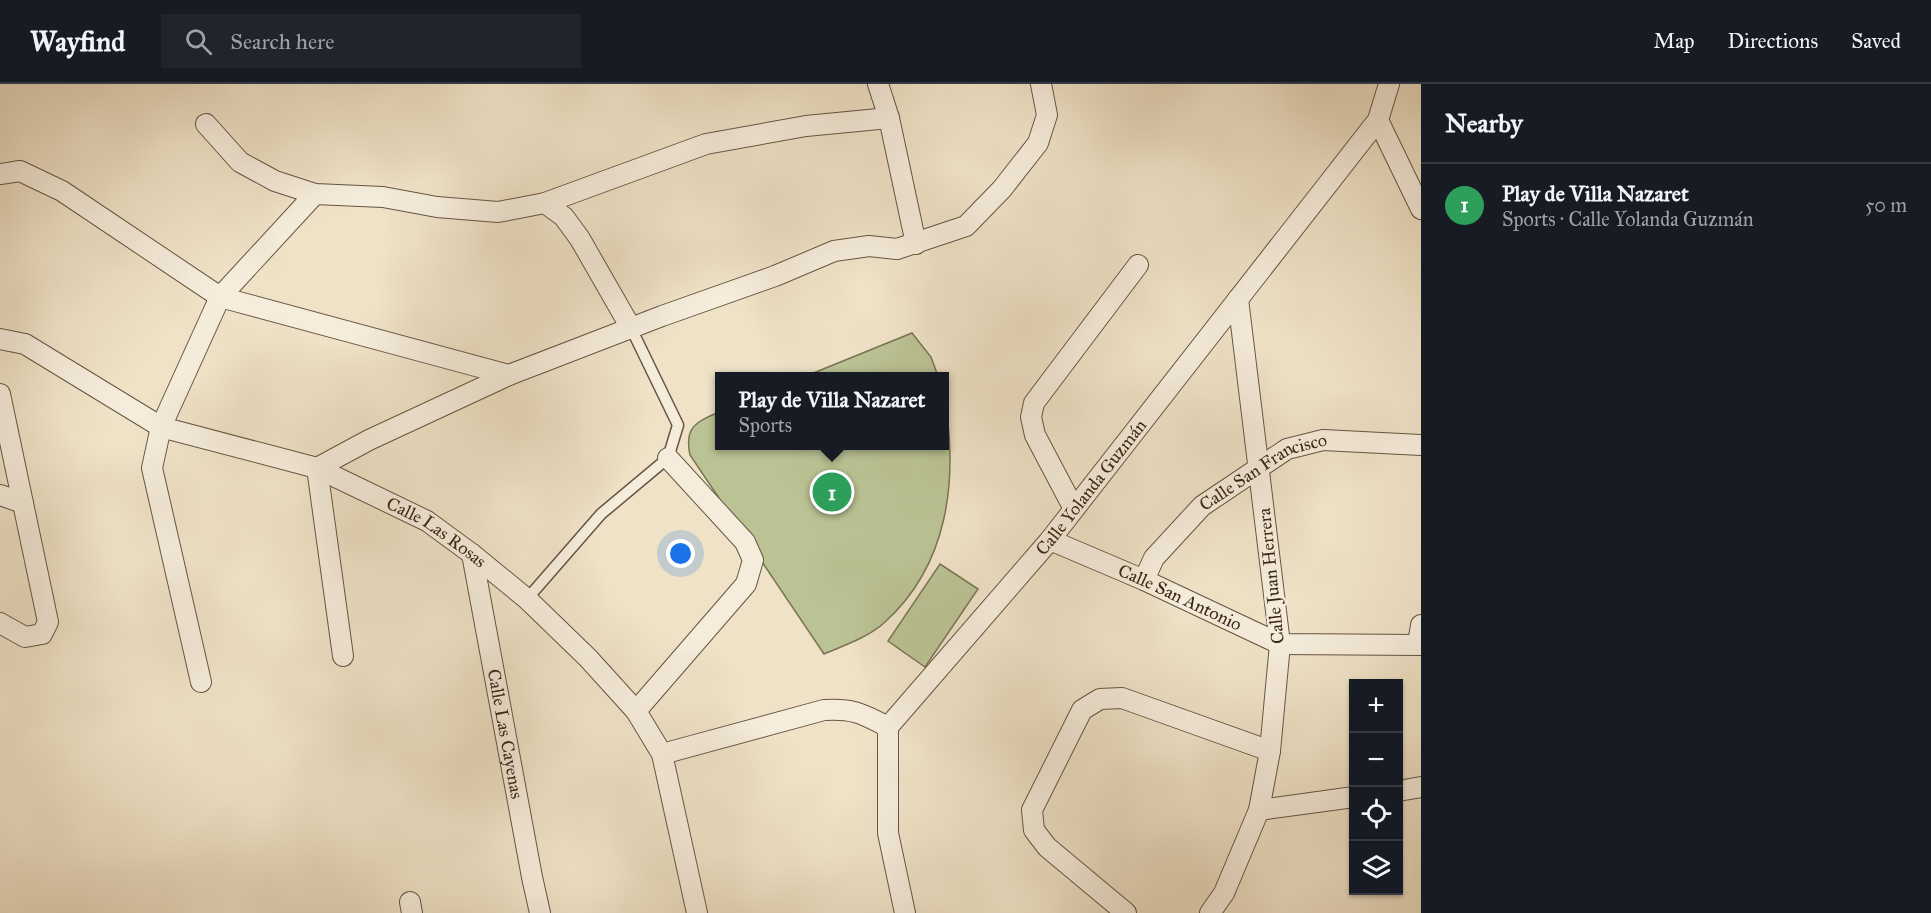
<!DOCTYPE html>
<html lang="en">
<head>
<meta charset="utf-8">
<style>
	:root { --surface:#171b24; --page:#20242c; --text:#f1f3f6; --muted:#9ea1a6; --line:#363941; --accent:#c59692 }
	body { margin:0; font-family:"IM FELL Great Primer",serif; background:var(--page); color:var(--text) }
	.controls { position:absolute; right:18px; bottom:18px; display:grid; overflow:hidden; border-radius:0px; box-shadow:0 2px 4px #0004 }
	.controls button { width:54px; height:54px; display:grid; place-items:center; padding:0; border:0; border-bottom:2px solid var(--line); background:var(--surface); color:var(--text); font:30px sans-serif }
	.you { position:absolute; left:681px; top:470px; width:21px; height:21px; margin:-15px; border:4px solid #fff; border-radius:50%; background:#1a73e8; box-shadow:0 0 0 9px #1a73e833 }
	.badge { display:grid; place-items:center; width:39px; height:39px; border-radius:50%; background:var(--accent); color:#fff; font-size:20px; font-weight:700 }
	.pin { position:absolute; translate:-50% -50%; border:3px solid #fff; box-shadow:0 2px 6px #0006 }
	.popup { position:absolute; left:715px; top:288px; width:234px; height:78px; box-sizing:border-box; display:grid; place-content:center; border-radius:0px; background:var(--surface); filter:drop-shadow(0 2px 4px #0005); font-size:20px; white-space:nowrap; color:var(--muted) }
	.popup b { font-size:22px; color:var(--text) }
	.popup::after { content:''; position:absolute; left:50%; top:100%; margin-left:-12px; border:12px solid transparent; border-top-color:var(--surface) }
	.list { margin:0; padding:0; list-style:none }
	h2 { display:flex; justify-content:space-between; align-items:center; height:78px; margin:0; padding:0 24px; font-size:26px }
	h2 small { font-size:20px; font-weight:400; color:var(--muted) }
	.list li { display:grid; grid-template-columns:39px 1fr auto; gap:18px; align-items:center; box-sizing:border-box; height:84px; padding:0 24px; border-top:2px solid var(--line) }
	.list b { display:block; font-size:22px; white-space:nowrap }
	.list p { margin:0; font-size:20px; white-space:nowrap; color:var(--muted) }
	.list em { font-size:20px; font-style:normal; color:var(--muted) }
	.icon { flex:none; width:33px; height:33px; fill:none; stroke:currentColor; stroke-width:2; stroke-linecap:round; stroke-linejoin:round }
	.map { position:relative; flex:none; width:1421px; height:829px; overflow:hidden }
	header { display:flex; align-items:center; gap:36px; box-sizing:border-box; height:84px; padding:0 30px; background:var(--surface); border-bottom:2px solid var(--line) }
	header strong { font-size:28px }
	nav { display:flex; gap:33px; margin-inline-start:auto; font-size:21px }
	.search { width:420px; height:54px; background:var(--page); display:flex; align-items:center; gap:15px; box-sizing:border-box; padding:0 21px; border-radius:0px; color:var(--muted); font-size:22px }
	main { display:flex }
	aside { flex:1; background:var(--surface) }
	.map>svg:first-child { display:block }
</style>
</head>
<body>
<header>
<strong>Wayfind</strong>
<div class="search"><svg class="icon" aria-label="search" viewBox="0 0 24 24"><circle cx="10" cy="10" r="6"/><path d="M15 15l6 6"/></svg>Search here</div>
<nav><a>Map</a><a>Directions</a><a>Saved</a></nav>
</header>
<main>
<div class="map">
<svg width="1421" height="829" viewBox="0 0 1421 829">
	<rect width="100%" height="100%" fill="#efe2c7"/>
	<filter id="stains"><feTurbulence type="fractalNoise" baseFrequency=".00333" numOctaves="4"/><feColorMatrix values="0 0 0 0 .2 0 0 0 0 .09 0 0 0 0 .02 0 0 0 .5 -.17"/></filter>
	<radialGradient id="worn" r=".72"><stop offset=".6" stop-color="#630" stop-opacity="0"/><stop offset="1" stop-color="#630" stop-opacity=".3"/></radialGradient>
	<g fill="#bbc394" stroke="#7a7454" stroke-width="1.5">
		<path d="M912,249l19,24 7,19h-132z"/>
		<path d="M945,318c13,79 3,163 -60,220 -16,15 -40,23 -61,32l-134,-199c-6,-28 6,-33 29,-43l1,34h224z"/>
		<path d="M940,480l38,25 -53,78 -37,-26z"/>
	</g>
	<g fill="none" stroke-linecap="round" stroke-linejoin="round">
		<g stroke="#675542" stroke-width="13">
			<path id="lane" d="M527,515l74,-85 67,-56 10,-33 -47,-97"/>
		</g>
		<g stroke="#675542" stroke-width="22">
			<g id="street">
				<path d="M878,0l11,34 27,126"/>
				<path d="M1378,36l43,89"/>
				<path d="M206,40l34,38 35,19 40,13 68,3 54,10 61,5 47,-9 19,14 16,22 51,89"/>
				<path d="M0,90l20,-3 42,20 158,106 289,78"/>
				<path d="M545,119l161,-59 100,-18 83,-8"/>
				<path id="s1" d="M0,255l25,5 136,83 156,41 110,53 45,33 55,45 61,59 48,53 26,43 35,159"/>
				<path d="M0,310l48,228 -6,12 -17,3 -25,-14"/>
				<path d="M0,411l23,8"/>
				<path d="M1074,425l-39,-74 -4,-18 3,-14 104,-138"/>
				<path id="s2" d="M1050,456l94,40 136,64 141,1"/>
				<path id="s3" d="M472,470l60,323 8,36"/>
				<path id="s4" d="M1144,496l10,-22 48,-52 85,-57 36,-9 98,5"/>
				<path d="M1418,560l3,-19"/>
				<path d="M343,572l-26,-188 52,-28 140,-65 153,-59 113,-40 59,-25 35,-5 28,3 69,-23 36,-37 36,-46 9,-28 -6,-31"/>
				<path d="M201,598l-49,-214 9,-41 59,-130 95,-103"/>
				<path d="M636,627l110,-127 7,-24 -8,-18 -77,-84"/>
				<path d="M662,670l162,-44c29,-2 39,4 64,17"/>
				<path d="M1398,707l23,-4"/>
				<path d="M1259,726l95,-13"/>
				<path d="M410,818l2,11"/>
				<path id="s5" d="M905,829l-17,-80v-106l162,-187 328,-420 11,-36"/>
				<path d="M1126,829l-79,-66 -13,-17 -2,-20 50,-100 18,-11 22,-1 148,53"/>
				<path d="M1210,829l14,-20 35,-83 11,-59 10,-107 -42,-345"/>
			</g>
		</g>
		<use href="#lane" stroke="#f5ecdb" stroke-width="10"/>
		<use href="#street" stroke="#f5ecdb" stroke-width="20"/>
	</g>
	<g text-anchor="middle" stroke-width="4.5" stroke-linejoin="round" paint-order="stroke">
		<g font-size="18" fill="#3a2615" stroke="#f5ecdb">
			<text dy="6" stroke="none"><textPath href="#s4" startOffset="166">Calle San Francisco</textPath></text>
			<text dy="6" stroke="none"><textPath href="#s5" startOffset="502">Calle Yolanda Guzmán</textPath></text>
			<text dy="6" stroke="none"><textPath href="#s1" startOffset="482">Calle Las Rosas</textPath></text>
			<text transform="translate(1271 492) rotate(-96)" y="6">Calle Juan Herrera</text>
			<text dy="6" stroke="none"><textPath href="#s2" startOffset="142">Calle San Antonio</textPath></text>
			<text dy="6" stroke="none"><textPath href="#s3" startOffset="183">Calle Las Cayenas</textPath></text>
		</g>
	</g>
	<rect width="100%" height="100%" filter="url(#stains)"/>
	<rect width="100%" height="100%" fill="url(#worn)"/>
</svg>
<div class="controls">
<button>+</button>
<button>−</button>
<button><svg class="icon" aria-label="locate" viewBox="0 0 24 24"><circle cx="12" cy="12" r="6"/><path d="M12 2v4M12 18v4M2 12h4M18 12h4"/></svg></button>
<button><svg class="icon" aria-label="layers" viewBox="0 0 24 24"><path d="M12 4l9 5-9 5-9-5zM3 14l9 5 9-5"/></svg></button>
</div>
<div class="you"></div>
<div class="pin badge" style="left:832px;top:408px;background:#2e9e5b">1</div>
<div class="popup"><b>Play de Villa Nazaret</b>Sports</div>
</div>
<aside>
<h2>Nearby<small></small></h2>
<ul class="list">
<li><span class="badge" style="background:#2e9e5b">1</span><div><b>Play de Villa Nazaret</b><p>Sports · Calle Yolanda Guzmán</p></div><em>50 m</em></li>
</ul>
</aside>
</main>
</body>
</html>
